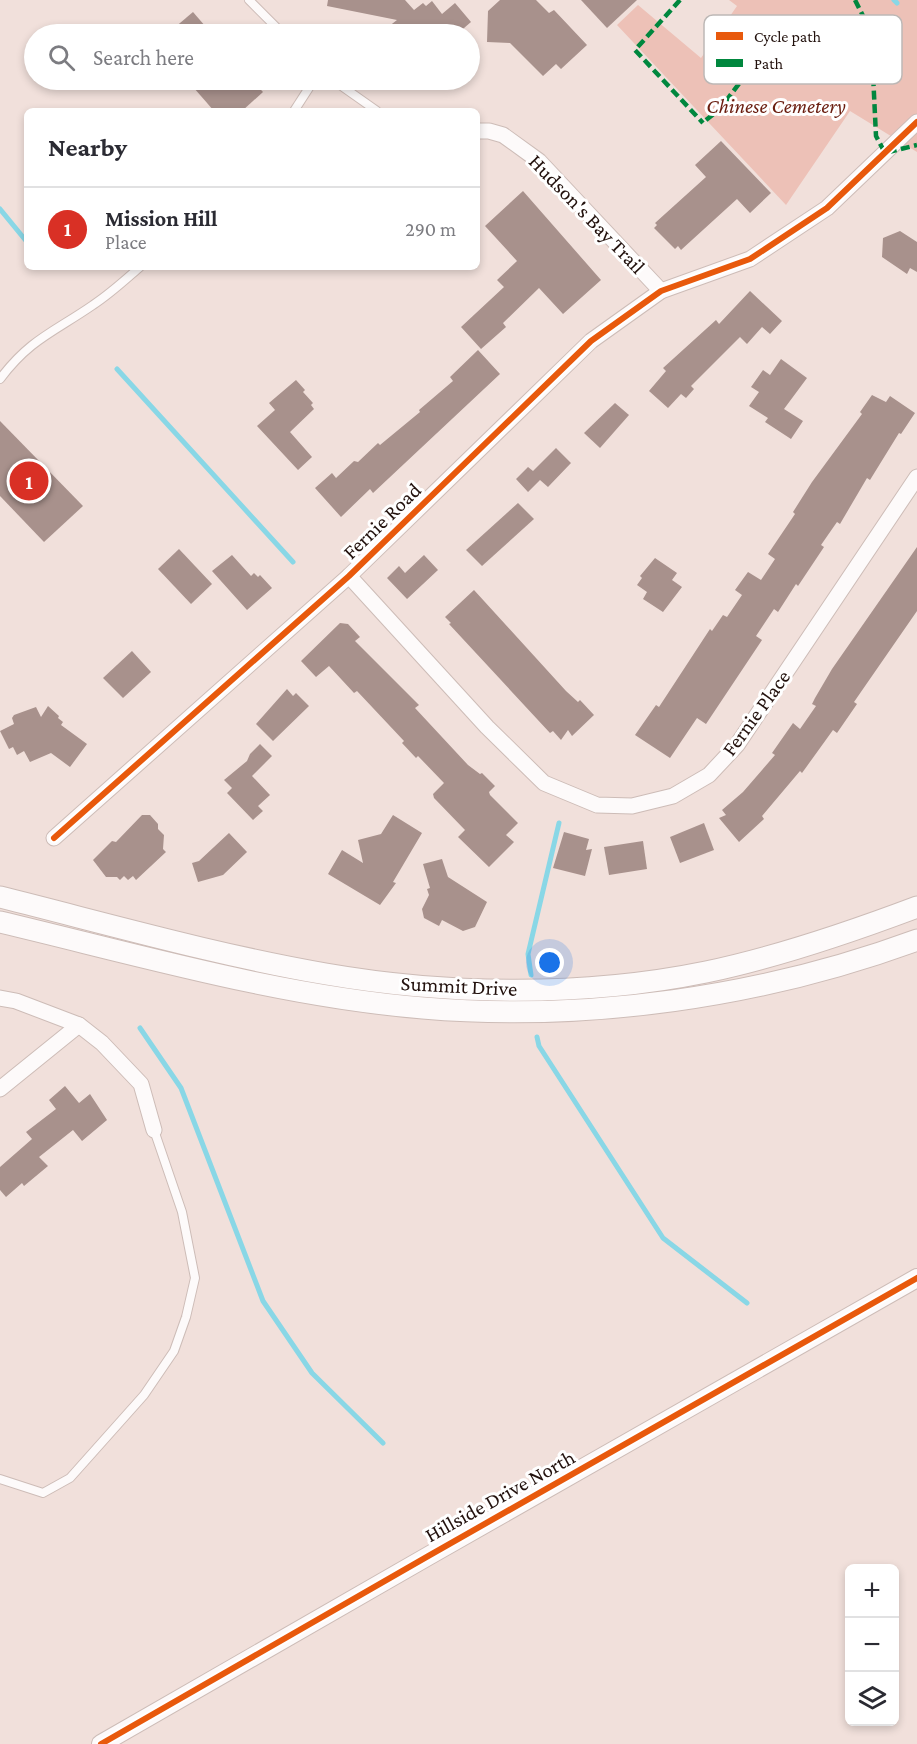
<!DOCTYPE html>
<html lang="en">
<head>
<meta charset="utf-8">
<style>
	:root { --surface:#fff; --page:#f2f2f3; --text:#2b2b33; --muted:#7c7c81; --line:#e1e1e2; --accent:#d93025 }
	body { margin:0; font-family:"Crimson Pro",serif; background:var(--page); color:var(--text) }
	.controls { position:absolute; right:18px; bottom:18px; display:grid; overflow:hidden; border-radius:9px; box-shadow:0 3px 9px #0003 }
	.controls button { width:54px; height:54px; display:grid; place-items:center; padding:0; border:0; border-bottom:2px solid var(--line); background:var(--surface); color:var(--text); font:30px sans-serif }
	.you { position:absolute; left:550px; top:963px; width:21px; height:21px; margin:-15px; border:4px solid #fff; border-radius:50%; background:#1a73e8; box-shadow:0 0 0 9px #1a73e833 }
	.badge { display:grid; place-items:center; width:39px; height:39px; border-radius:50%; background:var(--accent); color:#fff; font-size:20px; font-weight:700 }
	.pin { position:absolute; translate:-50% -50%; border:3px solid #fff; box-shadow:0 2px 6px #0006 }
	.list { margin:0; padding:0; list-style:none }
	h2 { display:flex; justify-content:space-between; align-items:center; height:78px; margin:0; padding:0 24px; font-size:26px }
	h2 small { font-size:20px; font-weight:400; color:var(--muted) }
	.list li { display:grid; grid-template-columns:39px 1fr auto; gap:18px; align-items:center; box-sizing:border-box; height:84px; padding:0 24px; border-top:2px solid var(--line) }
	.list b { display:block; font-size:22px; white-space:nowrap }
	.list p { margin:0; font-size:20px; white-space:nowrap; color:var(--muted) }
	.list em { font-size:20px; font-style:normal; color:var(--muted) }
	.icon { flex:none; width:33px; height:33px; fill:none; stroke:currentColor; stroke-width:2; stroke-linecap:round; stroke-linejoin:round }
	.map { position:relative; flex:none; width:917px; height:1744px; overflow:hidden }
	.search { position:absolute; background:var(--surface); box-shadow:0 3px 9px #0003; left:24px; top:24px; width:456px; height:66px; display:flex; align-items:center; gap:15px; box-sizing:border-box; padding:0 21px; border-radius:33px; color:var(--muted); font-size:22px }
	.panel { position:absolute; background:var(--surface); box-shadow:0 3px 9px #0003; left:24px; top:108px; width:456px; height:162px; border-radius:9px }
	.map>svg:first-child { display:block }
</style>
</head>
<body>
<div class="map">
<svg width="917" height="1744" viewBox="0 0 917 1744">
	<rect width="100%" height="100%" fill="#f1e0db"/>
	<path fill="#edc1b7" d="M729,0h188v152l-67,-41 -64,94 -169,-180 21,-20 63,53 36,-52z"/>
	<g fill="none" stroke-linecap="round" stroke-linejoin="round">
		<g stroke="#89d7e6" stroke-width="5">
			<path d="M894,0l3,3"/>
			<path d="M0,209l27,33"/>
			<path d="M117,369l176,193"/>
			<path d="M531,975l-3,-21 31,-131"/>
			<path d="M140,1028l41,60 82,213 49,72 71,70"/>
			<path d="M537,1037l2,9 124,192 84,65"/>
		</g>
	</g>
	<g fill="#a8918c">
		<path d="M328,0h77l9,10 9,-7 3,3 6,-5 10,13 13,-11 16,19 -14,12h-78l18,-14 -70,-14z"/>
		<path d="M500,0h36l13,13 5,-3 33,35 -26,24 -5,-5 -13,12 -33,-33 -23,-1 1,-31z"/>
		<path d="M581,0h56l-30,28z"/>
		<path d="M193,12l19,22h-45z"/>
		<path d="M187,80h65l11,12 -21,19h-28z"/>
		<path d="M721,141l50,52 -21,20 -13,-14 -56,51 -3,-4 -3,3 -21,-21 3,-3 -2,-2 51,-46 -11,-12z"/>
		<path d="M523,191l78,89 -38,34 -24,-26 -36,35 3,4 -25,22 -20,-22 43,-40 -7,-7 20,-19 -32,-35z"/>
		<path d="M900,231l17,11v30l-7,-4 -3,6 -25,-17 1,-19z"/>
		<path d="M750,291l32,30 -12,13 -8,-7 -15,17 -7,-7 -49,49 3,3 -8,9 -5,-4 -13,14 -19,-17 17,-20 -3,-3 53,-48 3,4z"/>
		<path d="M478,350l22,24 -127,119 -3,-4 -29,28 -26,-29 17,-15 4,5 18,-17 4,1 20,-19 2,2 40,-33 -1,-2 34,-29 -3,-4z"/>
		<path d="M781,359l26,19 -23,31 19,12 -12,18 -26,-17 3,-4 -19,-12 10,-14 -8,-5 12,-17 7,5z"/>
		<path d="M296,380l9,10 -2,2 10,11 -2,2 3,4 -24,23 22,25 -14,13 -41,-44 18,-16 -6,-7z"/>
		<path d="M872,395l14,7 4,-6 25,17 -14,21 -2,-1 -29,47 -3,-2 -27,46 -3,-2 -16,23 3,2 -26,39 -2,-2 -18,28 -4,-3 -18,27 6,4 -56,84 -9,-6 -27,40 -35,-23 21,-30 3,2 51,-78 2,2 11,-16 4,2 15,-22 -7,-5 13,-18 13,8 14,-21 -7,-5 27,-40 -2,-2 19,-30 50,-68 -2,-2z"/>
		<path d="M615,403l14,12 -29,33 -16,-15z"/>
		<path d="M0,421l83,85 -39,36 -44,-46z"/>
		<path d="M556,448l15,15 -23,24 -8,-7 -12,12 -12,-13 12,-12 5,4z"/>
		<path d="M518,503l16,16 -52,47 -16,-16z"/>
		<path d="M917,547v64l-63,91 3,2 -20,29 -4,-3 -31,43 -2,-2 -38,45 2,3 -25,23 -20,-24 7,-3 -4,-5 21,-18 32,-37 -3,-2 21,-30 7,6 16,-23 -4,-2 3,-6 17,-29z"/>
		<path d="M179,549l33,35 -21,20 -33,-35z"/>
		<path d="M232,555l19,21 3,-3 4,4 2,-2 12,13 -25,22 -35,-39z"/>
		<path d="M424,555l14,15 -31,29 -20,-21 12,-12 6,7z"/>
		<path d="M655,558l22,15 -5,7 10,7 -19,25 -20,-13 4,-7 -10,-7 5,-7 -2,-2z"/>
		<path d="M474,590l92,101 12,11 2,-2 14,15 -22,21 -4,-6 -7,10 -8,-9 -3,2 -101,-109 2,-1 -6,-6z"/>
		<path d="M340,623l8,1 12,13 -5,4 64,64 -4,3 53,57 12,9 2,-1 13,13 -6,6 1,3 28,28 -12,12 8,7 -25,25 -31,-30 7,-7 -31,-32 -1,-4 11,-11 -26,-27 -2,2 -14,-15 2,-2 -47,-50 -3,2 -25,-27 -13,11 -15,-16z"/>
		<path d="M132,651l19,21 -28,26 -20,-20z"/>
		<path d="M287,689l6,7 3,-3 13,13 -36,35 -17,-17z"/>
		<path d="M48,706l11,10 -1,2 5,4 -2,3 26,19 -17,23 -19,-14 -21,9 -6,-11 -7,4 -4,-8 -4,2 -9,-18 14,-7 -2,-6 2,-3 22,-8 5,10z"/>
		<path d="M260,744l12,12 -20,20 18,19 -12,11 5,5 -10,9 -26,-27 5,-5 -8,-8 23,-19 3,-7z"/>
		<path d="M142,815h8l8,9v5l6,6 -1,14 3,3 -30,28 -3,-4 -5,4 -4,-4 -4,4 -3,-3h-11l-13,-17 19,-19 4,1z"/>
		<path d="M393,815l29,18 -29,49 3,1 -16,22 -52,-31 14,-24 21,13 -5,-23 23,-6z"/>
		<path d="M704,823l10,27 -34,13 -10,-26z"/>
		<path d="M564,832l25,7 -3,11 6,-1 -7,27 -32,-8z"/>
		<path d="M229,833l18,19 -24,23 -25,7 -6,-19 7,-2z"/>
		<path d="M643,841l4,28 -38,6 -5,-28z"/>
		<path d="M442,859l6,18 39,25 -12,25 -12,4 -21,-11 -3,6 -15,-8 -2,-9 7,-14 -2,-6 3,-1 -7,-24z"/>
		<path d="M65,1086l14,17 11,-9 17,26 -25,21 -9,-11 -34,27 9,9 -24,20 -2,-3 -16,14 -6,-7v-23l32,-28 -6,-7 30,-23 -7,-9z"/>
	</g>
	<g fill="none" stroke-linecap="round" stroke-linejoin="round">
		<g stroke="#cdbcb7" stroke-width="10">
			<g id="service">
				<path d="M249,0l34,34"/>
				<path d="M333,80l44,31"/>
				<path d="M294,111l20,-31"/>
				<path d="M0,379c30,-40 54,-47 93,-74 17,-11 32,-25 47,-38"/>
				<path d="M0,1479l43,14 27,-15 74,-83 30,-44 12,-34 9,-39 -13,-66 -28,-82"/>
			</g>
		</g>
		<g stroke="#cdbcb7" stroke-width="17">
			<g id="minor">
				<path d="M477,131h12l14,4 36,26 122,130"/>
				<path d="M349,576l138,151 57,56 53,22 35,1 41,-10 36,-21 28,-30 180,-268"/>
				<path d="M54,838l295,-262 242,-235 70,-50 89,-32 77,-51 90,-86"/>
				<path d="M0,998l16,3 63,24 23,18 39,41 13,46"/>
				<path d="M0,1089l79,-64"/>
			</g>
		</g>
		<g stroke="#cdbcb7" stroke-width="20">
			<path id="tertiary" d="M101,1744c271,-157 544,-311 816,-466"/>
		</g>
		<g stroke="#cdbcb7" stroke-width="23">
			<g id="secondary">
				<path d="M0,897c108,27 216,58 326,77 121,21 258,23 380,-2 72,-15 142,-39 211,-65"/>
				<path d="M0,922c139,33 279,74 423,86 165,14 339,-11 494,-68"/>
			</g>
		</g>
		<use href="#service" stroke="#fdfafa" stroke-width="8"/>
		<use href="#minor" stroke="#fdfafa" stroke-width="15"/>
		<use href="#tertiary" stroke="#fdfafa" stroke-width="18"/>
		<use href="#secondary" stroke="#fdfafa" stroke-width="21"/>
		<g stroke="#00873e" stroke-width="4.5" stroke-dasharray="9 4.5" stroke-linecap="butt">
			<path d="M680,0l-45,50 68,73"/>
			<path d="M855,0l16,32 5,104 9,17 32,-8"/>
			<path d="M706,120l14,-11 36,-48"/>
		</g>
		<g stroke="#fff" stroke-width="10">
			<g id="cycleway">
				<path d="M54,838l295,-262 242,-235 70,-50 89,-32 77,-51 90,-86"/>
				<path d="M101,1744c271,-157 544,-311 816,-466"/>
			</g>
		</g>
		<use href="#cycleway" stroke="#e8590c" stroke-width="6"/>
	</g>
	<g text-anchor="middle" stroke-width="6" stroke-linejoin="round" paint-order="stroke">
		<g font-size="21" font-style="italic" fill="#6a1d0f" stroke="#fff">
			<text x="776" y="113">Chinese Cemetery</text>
		</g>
		<g font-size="21" fill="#22110d" stroke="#fff">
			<text transform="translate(587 214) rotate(46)" y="7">Hudson's Bay Trail</text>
			<text transform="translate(382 521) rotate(-44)" y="7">Fernie Road</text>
			<text transform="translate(756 713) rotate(-54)" y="7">Fernie Place</text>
			<text transform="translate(459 986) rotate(3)" y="7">Summit Drive</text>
			<text transform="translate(500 1496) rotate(-29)" y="7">Hillside Drive North</text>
		</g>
	</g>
	<rect x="704" y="15" width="198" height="69" rx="9" fill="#fff" stroke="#bdb8b6" stroke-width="1.5"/>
	<rect x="716" y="32" width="27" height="8" fill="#e8590c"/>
	<rect x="716" y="59" width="27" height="8" fill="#00873e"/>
	<g font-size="16" fill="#22110d">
		<text x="754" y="42">Cycle path</text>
		<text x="754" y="69">Path</text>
	</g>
</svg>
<div class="controls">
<button>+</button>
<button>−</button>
<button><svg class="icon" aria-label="layers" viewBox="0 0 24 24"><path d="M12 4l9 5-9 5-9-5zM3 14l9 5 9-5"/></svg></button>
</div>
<div class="you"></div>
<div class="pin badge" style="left:29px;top:481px">1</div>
<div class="search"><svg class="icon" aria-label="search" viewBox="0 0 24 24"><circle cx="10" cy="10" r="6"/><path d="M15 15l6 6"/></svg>Search here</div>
<section class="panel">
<h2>Nearby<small></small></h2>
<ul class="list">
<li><span class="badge">1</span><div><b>Mission Hill</b><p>Place</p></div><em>290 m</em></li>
</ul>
</section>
</div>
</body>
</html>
